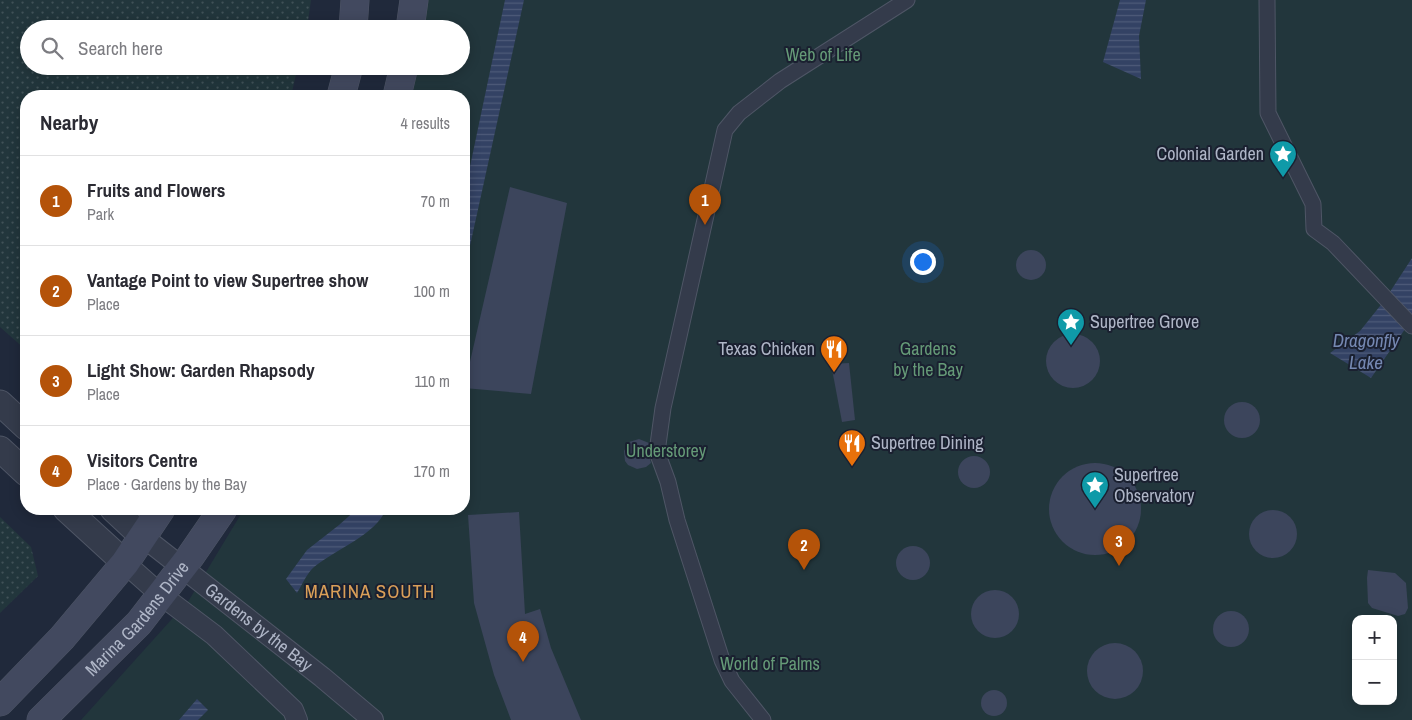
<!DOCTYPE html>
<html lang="en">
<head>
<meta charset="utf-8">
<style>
	:root { --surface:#fff; --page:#f2f2f3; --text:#2b2b33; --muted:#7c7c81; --line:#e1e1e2; --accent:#b45309 }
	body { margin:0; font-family:"Archivo Narrow",sans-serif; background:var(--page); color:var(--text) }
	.controls { position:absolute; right:15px; bottom:15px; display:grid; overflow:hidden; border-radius:10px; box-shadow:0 2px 12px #0003 }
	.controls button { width:45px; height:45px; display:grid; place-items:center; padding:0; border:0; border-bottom:1px solid var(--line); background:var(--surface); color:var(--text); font:25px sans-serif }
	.you { position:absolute; left:922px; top:261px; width:18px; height:18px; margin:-12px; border:4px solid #fff; border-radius:50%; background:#1a73e8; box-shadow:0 0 0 8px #1a73e833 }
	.badge { display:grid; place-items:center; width:32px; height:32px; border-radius:50%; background:var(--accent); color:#fff; font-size:16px; font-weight:700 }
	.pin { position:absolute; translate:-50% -41px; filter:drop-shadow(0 1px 2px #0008) }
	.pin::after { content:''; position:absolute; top:26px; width:18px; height:15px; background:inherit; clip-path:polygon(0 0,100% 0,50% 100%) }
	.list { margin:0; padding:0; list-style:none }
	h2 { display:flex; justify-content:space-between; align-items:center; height:65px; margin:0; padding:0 20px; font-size:21px }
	h2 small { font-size:16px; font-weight:400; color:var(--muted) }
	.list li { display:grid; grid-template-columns:32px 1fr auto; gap:15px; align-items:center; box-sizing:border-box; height:90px; padding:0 20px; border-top:1px solid var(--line) }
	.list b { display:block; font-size:19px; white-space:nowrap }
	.list p { margin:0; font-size:16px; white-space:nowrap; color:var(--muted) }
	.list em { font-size:16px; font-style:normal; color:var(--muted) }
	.icon { flex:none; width:28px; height:28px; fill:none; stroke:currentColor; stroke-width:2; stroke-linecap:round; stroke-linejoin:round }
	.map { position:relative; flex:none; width:1412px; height:720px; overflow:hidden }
	.search { position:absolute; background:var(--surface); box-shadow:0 2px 12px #0003; left:20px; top:20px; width:450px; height:55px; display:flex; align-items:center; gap:12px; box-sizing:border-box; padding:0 18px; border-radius:28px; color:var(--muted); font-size:19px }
	.panel { position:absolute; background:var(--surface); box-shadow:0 2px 12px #0003; left:20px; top:90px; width:450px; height:425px; border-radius:20px }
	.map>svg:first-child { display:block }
</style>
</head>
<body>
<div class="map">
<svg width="1412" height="720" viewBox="0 0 1412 720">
	<defs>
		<pattern id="grass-dots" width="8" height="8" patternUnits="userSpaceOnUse" patternTransform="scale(1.25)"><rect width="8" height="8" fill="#22363c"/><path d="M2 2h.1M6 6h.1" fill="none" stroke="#405157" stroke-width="1.8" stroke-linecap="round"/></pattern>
		<pattern id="water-rules" width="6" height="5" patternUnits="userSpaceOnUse" patternTransform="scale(1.25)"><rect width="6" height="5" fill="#334264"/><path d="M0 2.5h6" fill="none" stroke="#4e5b79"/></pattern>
	</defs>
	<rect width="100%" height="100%" fill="#20293b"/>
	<g fill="url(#grass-dots)">
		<path d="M0,0h311l-4,29h-278v37h269l-7,30h-265v254l-26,-23z"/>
		<path d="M0,517l31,30 7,29 -38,37z"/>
	</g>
	<path fill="#22363c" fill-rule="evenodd" d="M426,0h986v720h-1331l108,-120 55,-91h220v-413h-52l6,-30h43v-37h-38zM1356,619h37v82h-37z"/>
	<g fill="url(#water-rules)">
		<path d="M505,0h19l-60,273v-78z"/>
		<path d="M1120,0h26l-7,36 2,43 -38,-17z"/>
		<path d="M1412,258v61l-41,59 -41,-25 30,-22 24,-30z"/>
		<path d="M357,509h29c-10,26 -50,40 -72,58 -7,6 -12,18 -17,26l-11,-14 21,-29 32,-25z"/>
		<path d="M197,699l11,11 -10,10h-19z"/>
	</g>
	<g fill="#3c455c">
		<path d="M510,187l57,16 -36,191 -67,-6z"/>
		<circle cx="1031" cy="265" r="15"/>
		<circle cx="1073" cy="361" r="27"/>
		<path d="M849,363l6,57 -13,2 -11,-58z"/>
		<circle cx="1242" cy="420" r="18"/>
		<path d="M639,439l10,4 -1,8 3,12 -5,4 -9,2 -9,-4 -3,-4 -1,-10 5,-9z"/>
		<circle cx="974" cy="472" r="16"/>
		<circle cx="1095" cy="509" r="46"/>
		<circle cx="1273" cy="534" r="24"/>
		<path d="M519,512l6,102 15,-5 11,39 30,72h-70l-17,-45 -20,-72 -6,-88z"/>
		<circle cx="913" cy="563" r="17"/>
		<path d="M1368,570l27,3 11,10 2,25 -3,6 -7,2 -26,-8 -4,-5 -1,-25z"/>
		<circle cx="995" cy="614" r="24"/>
		<circle cx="1231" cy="629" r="18"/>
		<circle cx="1115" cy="671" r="28"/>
		<circle cx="994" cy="703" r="13"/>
	</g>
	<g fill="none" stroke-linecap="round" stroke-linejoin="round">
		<g stroke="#4f5666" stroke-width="17">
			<g id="pedestrian">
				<path d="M1267,0l1,113 45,91 1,25 19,14 79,83"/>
				<path d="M763,720l-31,-39 -10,-21 -45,-140 -9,-38 -11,-30 6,-44 62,-278 14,-17 41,-32 127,-81"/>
			</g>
		</g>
		<g stroke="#4f5666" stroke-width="22">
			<g id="minor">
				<path id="s1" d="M142,536l180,141 51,43"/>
				<path d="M125,563l36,32 53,40 79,75 4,10"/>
			</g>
		</g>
		<g stroke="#4f5666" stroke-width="27">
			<g id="tertiary">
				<path d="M0,403l26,24"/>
				<path d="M0,449l26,24"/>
				<path d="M66,509l59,54"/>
				<path d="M113,509l29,27"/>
			</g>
		</g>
		<g stroke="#4f5666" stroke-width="29">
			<g id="secondary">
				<path d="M353,29l2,-29"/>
				<path d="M410,29l4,-29"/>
				<path d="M341,96l8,-30"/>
				<path d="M397,96l7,-30"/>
				<path d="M0,702l62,-64 63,-75 36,-54"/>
				<path id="s2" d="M41,720l98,-97 51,-66 33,-48"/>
			</g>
		</g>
		<use href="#pedestrian" stroke="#343b4b" stroke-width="15"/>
		<use href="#minor" stroke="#343b4b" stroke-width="20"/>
		<use href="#tertiary" stroke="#343b4b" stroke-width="25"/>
		<use href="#secondary" stroke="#42495f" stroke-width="28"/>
	</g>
	<defs>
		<g id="sight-pin" transform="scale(1.4375)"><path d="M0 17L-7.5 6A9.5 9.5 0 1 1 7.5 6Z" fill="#0f9aa8" stroke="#1a2030"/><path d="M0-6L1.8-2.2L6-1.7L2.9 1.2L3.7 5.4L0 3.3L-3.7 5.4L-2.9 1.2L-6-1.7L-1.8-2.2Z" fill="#fff"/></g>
		<g id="restaurant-pin" transform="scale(1.4375)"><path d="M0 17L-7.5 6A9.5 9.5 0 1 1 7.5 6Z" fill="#e8710a" stroke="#1a2030"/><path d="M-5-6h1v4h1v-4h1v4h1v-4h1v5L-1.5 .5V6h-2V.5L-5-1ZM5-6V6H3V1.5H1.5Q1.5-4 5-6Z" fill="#fff"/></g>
	</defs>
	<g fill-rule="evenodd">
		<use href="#sight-pin" x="1283" y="154"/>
		<use href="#sight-pin" x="1071" y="322"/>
		<use href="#restaurant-pin" x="834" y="349"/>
		<use href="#restaurant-pin" x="852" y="443"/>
		<use href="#sight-pin" x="1095" y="485"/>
	</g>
	<g text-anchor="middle" stroke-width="4" stroke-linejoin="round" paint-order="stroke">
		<g font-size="18" fill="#659a77" stroke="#1a2030">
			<text x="823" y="61">Web of Life</text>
			<text x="928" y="355">Gardens<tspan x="928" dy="21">by the Bay</tspan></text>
			<text x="666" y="457">Understorey</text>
			<text x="770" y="670">World of Palms</text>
		</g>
		<g font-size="18" fill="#afb6c7" stroke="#1a2030" text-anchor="start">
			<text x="1264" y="160" text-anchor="end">Colonial Garden</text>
			<text x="1090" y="328">Supertree Grove</text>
			<text x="815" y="355" text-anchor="end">Texas Chicken</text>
			<text x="871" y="449">Supertree Dining</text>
			<text x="1114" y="481">Supertree<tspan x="1114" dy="21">Observatory</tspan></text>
		</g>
		<g font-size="18" fill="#afb6c7" stroke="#1a2030">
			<text dy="6" stroke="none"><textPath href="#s2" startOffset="140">Marina Gardens Drive</textPath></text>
			<text dy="6" stroke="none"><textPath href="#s1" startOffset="148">Gardens by the Bay</textPath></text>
		</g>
		<g font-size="19" font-style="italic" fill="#7588b2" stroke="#1a2030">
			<text x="1366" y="347">Dragonfly<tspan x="1366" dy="22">Lake</tspan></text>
		</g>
		<g font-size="19" letter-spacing="1" fill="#da9f58" stroke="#1a2030">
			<text x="370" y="598">MARINA SOUTH</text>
		</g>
	</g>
</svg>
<div class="controls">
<button>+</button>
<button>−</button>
</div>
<div class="you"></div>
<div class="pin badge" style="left:705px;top:225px">1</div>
<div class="pin badge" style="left:804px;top:570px">2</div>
<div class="pin badge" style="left:1119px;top:566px">3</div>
<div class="pin badge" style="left:523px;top:662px">4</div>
<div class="search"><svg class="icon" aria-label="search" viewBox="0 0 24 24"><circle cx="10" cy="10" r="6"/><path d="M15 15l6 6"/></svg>Search here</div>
<section class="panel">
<h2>Nearby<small>4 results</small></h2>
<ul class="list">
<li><span class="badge">1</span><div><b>Fruits and Flowers</b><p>Park</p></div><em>70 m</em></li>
<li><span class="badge">2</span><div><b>Vantage Point to view Supertree show</b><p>Place</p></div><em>100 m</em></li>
<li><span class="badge">3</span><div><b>Light Show: Garden Rhapsody</b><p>Place</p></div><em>110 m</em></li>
<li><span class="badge">4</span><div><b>Visitors Centre</b><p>Place · Gardens by the Bay</p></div><em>170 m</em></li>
</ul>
</section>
</div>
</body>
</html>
